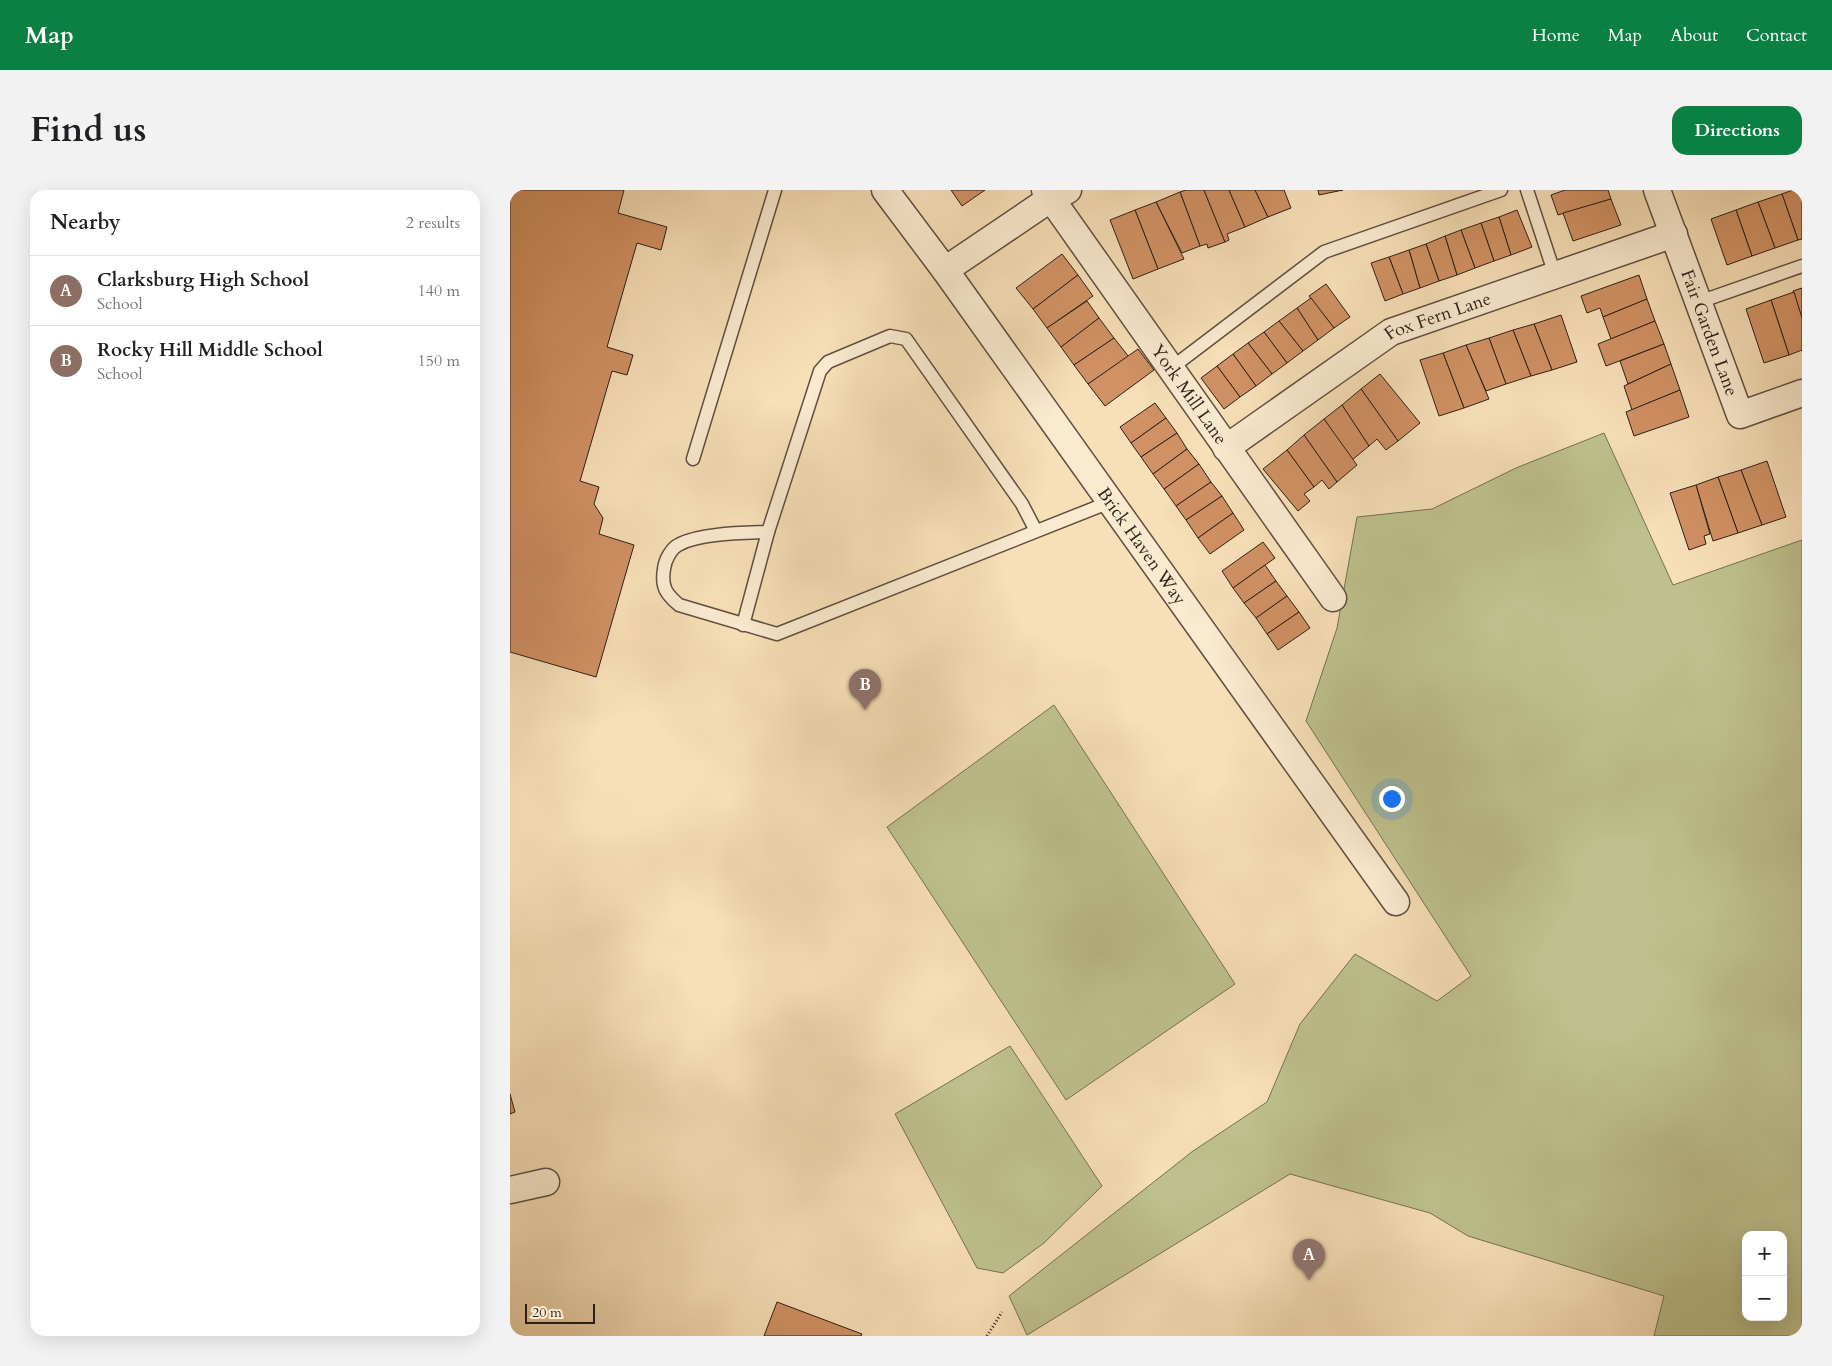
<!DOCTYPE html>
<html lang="en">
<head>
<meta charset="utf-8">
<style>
	:root { --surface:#fff; --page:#f2f2f2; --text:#202124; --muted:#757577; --line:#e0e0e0; --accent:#0b8043 }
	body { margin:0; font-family:Cardo,serif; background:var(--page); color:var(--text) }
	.controls { position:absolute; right:15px; bottom:15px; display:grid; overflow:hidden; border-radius:10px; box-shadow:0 5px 20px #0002 }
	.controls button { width:45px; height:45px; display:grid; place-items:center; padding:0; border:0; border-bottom:1px solid var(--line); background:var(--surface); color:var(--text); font:25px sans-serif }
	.scale { position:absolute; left:15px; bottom:12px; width:70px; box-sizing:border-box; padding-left:5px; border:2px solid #2e1f18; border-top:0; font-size:14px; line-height:18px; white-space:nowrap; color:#2e1f18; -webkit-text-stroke:4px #faead0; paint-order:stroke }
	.you { position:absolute; left:881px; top:608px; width:18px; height:18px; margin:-12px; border:4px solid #fff; border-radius:50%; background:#1a73e8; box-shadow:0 0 0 8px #1a73e833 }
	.badge { display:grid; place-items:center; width:32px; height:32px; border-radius:50%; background:var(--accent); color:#fff; font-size:16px; font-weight:700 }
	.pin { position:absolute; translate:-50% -41px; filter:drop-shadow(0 1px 2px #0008) }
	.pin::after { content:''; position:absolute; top:26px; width:18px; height:15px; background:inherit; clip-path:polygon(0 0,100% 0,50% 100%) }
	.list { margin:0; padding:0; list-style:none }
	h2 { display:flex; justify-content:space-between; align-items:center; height:65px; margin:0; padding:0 20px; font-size:21px }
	h2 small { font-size:16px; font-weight:400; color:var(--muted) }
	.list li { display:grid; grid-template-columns:32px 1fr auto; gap:15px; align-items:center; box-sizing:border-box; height:70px; padding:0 20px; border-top:1px solid var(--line) }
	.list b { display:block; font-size:19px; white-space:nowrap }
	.list p { margin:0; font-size:16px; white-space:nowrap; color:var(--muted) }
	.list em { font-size:16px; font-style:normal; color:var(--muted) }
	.map { position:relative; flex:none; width:1292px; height:1146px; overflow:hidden; border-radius:15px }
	header { display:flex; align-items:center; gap:30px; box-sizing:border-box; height:70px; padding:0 25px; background:var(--accent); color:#fff }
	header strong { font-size:24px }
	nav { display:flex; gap:28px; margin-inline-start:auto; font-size:18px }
	.intro { display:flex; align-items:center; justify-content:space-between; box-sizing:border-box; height:120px; padding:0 30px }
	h1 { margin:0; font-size:35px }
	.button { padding:12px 22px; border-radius:15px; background:var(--accent); color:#fff; font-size:18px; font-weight:700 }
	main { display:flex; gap:30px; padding:0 30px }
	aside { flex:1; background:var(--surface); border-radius:15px; box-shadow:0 5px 20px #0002 }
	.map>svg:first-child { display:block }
</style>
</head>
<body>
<header>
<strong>Map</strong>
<nav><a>Home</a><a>Map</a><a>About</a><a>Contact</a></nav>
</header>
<div class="intro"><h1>Find us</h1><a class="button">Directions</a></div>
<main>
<aside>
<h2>Nearby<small>2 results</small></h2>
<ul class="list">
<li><span class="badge" style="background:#8d6e63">A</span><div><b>Clarksburg High School</b><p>School</p></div><em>140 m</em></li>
<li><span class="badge" style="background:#8d6e63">B</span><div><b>Rocky Hill Middle School</b><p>School</p></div><em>150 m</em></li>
</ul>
</aside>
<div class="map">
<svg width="1292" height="1146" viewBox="0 0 1292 1146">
	<rect width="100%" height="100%" fill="#f7dfb7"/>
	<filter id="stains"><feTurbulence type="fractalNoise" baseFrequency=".004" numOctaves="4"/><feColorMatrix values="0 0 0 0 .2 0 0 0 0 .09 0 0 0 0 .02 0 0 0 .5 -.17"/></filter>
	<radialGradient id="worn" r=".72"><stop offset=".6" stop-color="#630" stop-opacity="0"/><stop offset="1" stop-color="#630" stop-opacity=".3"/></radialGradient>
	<g fill="#bec18d" stroke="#767052" fill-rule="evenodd">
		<path d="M1094,243l69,152 129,-45v796h-148l10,-40 -196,-60 -38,-23 -140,-39 -263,161 -18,-39 184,-145 74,-49 33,-78 55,-70 82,47 34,-25 -165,-255 31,-93 20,-111 75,-8 84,-41zM1236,1045h37v82h-37z"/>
		<path d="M544,515l181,279 -169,116 -179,-273z"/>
		<path d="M500,856l92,140 -58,57 -41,30 -26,-5 -82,-154z"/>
	</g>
	<g fill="#d09164" stroke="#2e1f18">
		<path d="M0,0h114l-6,23 49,14 -6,23 -24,-7 -30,104 26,8 -6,20 -15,-4 -32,110 19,6 -5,17 9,14 -4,16 35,11 -38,132 -86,-25z"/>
		<path d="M441,0h34l-23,16z"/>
		<path d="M676,0h18l21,52 -17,6 -1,-4 -7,2 -20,-54z"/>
		<path d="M694,0h25l16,37 -18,7 2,6 -4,2z"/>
		<path d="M719,0h26l13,27 -23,10z"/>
		<path d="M745,0h29l7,18 -23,9z"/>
		<path d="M808,0h25l-24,5z"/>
		<path d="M1055,0h43l3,9 -53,16 -7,-20z"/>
		<path d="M1283,0h9v49l-4,1 -16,-46z"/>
		<path d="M670,2l20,54 -18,7 -26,-51z"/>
		<path d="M1272,4l16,46 -23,8 -17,-46z"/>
		<path d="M1101,9l10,26 -48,16 -10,-28z"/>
		<path d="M646,12l28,57 -26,10 -23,-59z"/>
		<path d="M1248,12l17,46 -23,8 -16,-46z"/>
		<path d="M625,20l23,59 -25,10 -23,-59z"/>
		<path d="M1007,20l15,37 -21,8 -12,-38z"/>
		<path d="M1226,20l16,46 -25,9 -16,-46z"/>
		<path d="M989,27l12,38 -17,6 -13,-38z"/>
		<path d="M971,33l13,38 -19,7 -14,-38z"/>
		<path d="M951,40l14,38 -18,7 -12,-39z"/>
		<path d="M935,46l12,39 -18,6 -13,-37z"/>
		<path d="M916,54l13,37 -19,7 -11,-38z"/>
		<path d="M899,60l11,38 -17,6 -14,-37z"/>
		<path d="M552,64l16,21 -45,34 -17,-21z"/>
		<path d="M879,67l14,37 -18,7 -14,-38z"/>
		<path d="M568,85l15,21 -46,32 -14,-19z"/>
		<path d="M1129,85l8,24 -44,18 -3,-9 -13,5 -6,-17z"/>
		<path d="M816,94l24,33 -16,11 -25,-32z"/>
		<path d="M1292,98v30l-9,-27z"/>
		<path d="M1284,102l8,26v32l-13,5 -18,-55z"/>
		<path d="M801,108l23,30 -16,12 -21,-32z"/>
		<path d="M1137,109l8,22 -44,18 -8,-22z"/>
		<path d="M1261,110l18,55 -25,8 -18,-54z"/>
		<path d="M577,111l12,17 -38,29 -14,-19z"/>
		<path d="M787,118l21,32 -15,11 -24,-30z"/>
		<path d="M1051,125l16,47 -25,8 -18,-46z"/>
		<path d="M589,128l15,20 -40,27 -13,-18z"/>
		<path d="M769,131l24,30 -16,12 -23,-31z"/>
		<path d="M1145,131l9,23 -58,22 -8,-22z"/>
		<path d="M1024,134l18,46 -21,6 -18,-46z"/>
		<path d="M1003,140l18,46 -25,8 -17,-46z"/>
		<path d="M754,142l23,31 -15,11 -24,-31z"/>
		<path d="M604,148l15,19 -41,27 -14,-19z"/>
		<path d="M979,148l17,46 -20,7 -20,-46z"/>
		<path d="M738,153l24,31 -16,12 -23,-32z"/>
		<path d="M1154,154l7,20 -43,20 -8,-23z"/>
		<path d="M956,155l23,54 -25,9 -21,-55z"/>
		<path d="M628,159l16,21 -49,36 -17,-22z"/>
		<path d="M933,163l21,55 -25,8 -19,-56z"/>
		<path d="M723,164l23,32 -16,11 -23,-31z"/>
		<path d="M1161,174l9,26 -48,20 -8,-24z"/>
		<path d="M707,176l23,31 -16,12 -23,-31z"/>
		<path d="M870,184l40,49 -22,18 -37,-52z"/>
		<path d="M851,199l37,52 -12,9 -9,-11 -8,7 -27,-41z"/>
		<path d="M1170,200l9,27 -55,19 -8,-24z"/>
		<path d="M645,213l11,15 -35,25 -11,-16z"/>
		<path d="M832,215l27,41 -17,14 -28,-41z"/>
		<path d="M656,228l11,15 -36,24 -10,-14z"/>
		<path d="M814,229l33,46 -20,17 -33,-47z"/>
		<path d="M667,243l10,16 -34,25 -12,-17z"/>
		<path d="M794,245l33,47 -8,7 -7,-9 -8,7 -27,-37z"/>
		<path d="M677,259l12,15 -35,25 -11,-15z"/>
		<path d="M777,260l27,37 -10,7 6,7 -12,10 -35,-42z"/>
		<path d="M1257,271l19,56 -24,8 -21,-55z"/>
		<path d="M689,274l12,18 -35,24 -12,-17z"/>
		<path d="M1231,280l21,55 -24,8 -20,-56z"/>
		<path d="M1208,287l20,56 -25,8 -17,-56z"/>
		<path d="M701,292l11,14 -36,24 -10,-14z"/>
		<path d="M1186,295l14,49 -6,2 2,8 -17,6 -19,-57z"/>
		<path d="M712,306l11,17 -35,25 -12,-18z"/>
		<path d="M723,323l11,17 -34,24 -12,-16z"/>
		<path d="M753,352l12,16 -42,30 -11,-17z"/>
		<path d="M755,375l11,16 -32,22 -11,-15z"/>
		<path d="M766,391l11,15 -31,22 -12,-15z"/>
		<path d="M777,406l12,16 -32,22 -11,-16z"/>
		<path d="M789,422l11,16 -32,22 -11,-16z"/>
		<path d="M0,904l5,18 -5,2z"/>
		<path d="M267,1112l85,32 -1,2h-97z"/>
	</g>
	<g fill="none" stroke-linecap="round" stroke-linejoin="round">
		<g stroke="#604f40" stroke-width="15">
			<g id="lane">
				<path d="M1017,0l28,85"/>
				<path d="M1189,112l103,-36"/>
				<path d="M660,179l154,-117 177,-62"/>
				<path d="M183,269l82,-269"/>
				<path d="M526,341l-14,-27 -116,-165 -16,-3 -62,26 -8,9 -52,161c-24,1 -67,1 -88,12 -9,4 -15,16 -16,25 -3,18 2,25 15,36l98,29 333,-132"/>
				<path d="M233,435l25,-93"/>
			</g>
		</g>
		<g stroke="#604f40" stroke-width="29">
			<g id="street">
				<path id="s1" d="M375,0l60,80 451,632"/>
				<path id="s2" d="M535,0l288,408"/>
				<path id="s3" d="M1147,0l83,225 62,-22"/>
				<path d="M435,80l105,-71 18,-9"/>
				<path id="s4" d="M716,258l165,-116 283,-98"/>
				<path d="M0,1000l36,-8"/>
			</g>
		</g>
		<path stroke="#2e1f18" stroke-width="3" stroke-dasharray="1 2.5" stroke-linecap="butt" d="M477,1146l15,-24"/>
		<use href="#lane" stroke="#faead0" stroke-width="12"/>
		<use href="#street" stroke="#faead0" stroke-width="26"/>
	</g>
	<g text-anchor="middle" stroke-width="4.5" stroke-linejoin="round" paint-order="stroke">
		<g font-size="18" fill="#2e1f18" stroke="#faead0">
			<text dy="6" stroke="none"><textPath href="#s4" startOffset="251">Fox Fern Lane</textPath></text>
			<text dy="6" stroke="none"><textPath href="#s3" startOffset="152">Fair Garden Lane</textPath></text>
			<text dy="6" stroke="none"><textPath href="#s2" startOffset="250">York Mill Lane</textPath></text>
			<text dy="6" stroke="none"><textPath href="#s1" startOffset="439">Brick Haven Way</textPath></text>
		</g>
	</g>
	<rect width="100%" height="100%" filter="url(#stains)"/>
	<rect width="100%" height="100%" fill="url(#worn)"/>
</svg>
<div class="controls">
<button>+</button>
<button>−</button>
</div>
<div class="scale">20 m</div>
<div class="you"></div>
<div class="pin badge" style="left:799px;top:1090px;background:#8d6e63">A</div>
<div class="pin badge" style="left:355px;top:520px;background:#8d6e63">B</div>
</div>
</main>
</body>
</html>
